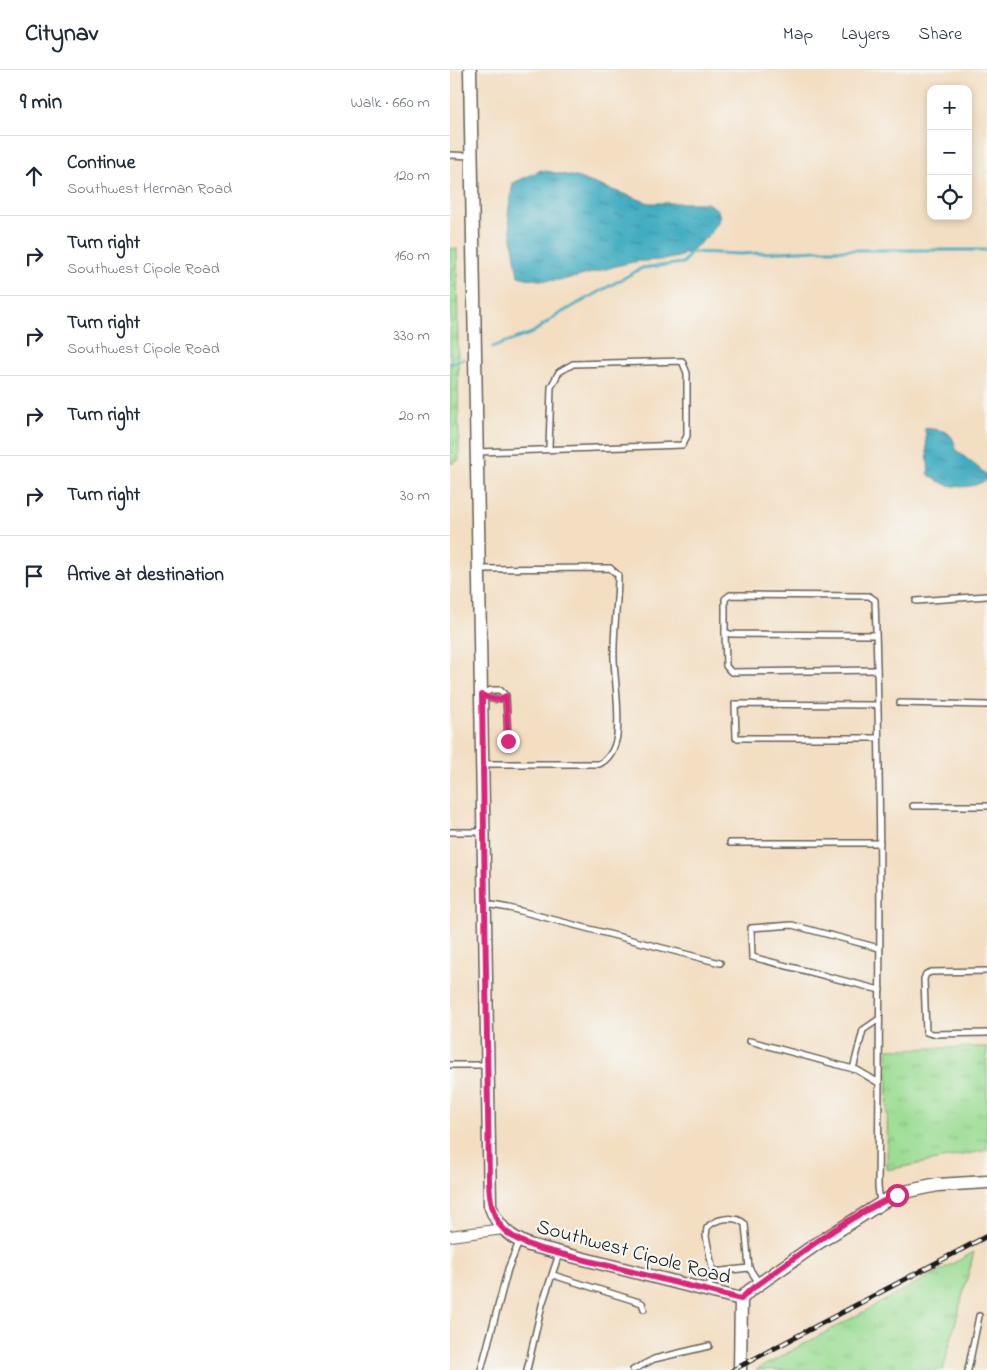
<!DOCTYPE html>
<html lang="en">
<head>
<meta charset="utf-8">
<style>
	:root { --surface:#fff; --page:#f6f6f7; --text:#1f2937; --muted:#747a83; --line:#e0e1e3 }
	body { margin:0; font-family:"Indie Flower",sans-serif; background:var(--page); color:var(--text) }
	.controls { position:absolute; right:15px; top:15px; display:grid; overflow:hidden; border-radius:10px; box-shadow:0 2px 8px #0003 }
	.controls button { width:45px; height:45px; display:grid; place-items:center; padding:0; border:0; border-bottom:1px solid var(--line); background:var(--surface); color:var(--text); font:25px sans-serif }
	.stop { position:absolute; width:15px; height:15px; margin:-11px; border:4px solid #db2777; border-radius:50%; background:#fff }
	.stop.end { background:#db2777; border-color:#fff; box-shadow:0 1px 5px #0008 }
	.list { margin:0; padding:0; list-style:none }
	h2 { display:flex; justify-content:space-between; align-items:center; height:65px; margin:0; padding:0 20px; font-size:21px }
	h2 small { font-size:16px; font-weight:400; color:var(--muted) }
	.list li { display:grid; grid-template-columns:32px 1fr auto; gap:15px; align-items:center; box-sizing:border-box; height:80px; padding:0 20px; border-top:1px solid var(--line) }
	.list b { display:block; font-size:19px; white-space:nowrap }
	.list p { margin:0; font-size:16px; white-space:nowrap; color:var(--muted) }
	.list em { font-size:16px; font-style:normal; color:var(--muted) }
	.icon { flex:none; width:28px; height:28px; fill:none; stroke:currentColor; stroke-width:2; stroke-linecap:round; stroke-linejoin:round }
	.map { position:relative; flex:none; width:537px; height:1300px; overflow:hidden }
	header { display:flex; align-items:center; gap:30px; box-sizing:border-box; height:70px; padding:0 25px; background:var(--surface); border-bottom:1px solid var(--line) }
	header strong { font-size:24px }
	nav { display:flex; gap:28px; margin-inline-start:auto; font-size:18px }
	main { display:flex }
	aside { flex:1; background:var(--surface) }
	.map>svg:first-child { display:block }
</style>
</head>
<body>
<header>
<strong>Citynav</strong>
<nav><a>Map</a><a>Layers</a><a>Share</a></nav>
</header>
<main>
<aside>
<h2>9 min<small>Walk · 660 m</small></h2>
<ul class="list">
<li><svg class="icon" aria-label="ahead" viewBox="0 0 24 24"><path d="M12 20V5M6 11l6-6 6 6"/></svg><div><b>Continue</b><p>Southwest Herman Road</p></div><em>120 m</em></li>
<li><svg class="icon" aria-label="right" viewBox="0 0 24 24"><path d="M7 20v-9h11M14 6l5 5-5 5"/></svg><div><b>Turn right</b><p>Southwest Cipole Road</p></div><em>160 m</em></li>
<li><svg class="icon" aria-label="right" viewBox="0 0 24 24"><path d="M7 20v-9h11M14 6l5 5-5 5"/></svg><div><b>Turn right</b><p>Southwest Cipole Road</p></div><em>330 m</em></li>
<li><svg class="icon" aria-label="right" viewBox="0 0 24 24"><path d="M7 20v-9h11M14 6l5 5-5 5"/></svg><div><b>Turn right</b></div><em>20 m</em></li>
<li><svg class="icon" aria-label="right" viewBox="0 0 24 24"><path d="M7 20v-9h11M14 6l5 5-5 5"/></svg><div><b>Turn right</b></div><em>30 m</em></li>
<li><svg class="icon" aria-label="arrive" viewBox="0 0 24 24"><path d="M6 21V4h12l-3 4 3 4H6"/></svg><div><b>Arrive at destination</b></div></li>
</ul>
</aside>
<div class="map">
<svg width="537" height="1300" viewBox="0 0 537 1300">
	<defs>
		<pattern id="grass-tufts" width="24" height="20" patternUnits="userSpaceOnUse" patternTransform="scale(1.25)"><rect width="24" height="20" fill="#9cdd94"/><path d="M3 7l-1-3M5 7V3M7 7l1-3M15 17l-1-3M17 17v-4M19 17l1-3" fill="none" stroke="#86bd7f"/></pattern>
		<pattern id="wetland-marsh" width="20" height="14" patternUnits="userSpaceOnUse" patternTransform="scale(1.25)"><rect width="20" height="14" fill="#9cdd94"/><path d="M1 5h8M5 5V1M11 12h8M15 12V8" fill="none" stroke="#86bd7f"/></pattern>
		<pattern id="water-ripples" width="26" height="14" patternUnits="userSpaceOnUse" patternTransform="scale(1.25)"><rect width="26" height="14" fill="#41acc1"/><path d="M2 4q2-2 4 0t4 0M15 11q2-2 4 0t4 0" fill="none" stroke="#368b9c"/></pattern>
	</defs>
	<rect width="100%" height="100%" fill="#f6f6f2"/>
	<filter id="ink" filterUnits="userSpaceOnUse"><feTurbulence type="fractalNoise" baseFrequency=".02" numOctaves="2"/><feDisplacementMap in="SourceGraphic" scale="10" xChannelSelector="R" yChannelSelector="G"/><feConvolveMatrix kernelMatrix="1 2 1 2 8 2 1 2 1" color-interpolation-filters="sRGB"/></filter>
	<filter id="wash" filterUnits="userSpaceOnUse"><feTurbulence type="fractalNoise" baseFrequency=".0096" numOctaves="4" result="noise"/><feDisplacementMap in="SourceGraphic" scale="20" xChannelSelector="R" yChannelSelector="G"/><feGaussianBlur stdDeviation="1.12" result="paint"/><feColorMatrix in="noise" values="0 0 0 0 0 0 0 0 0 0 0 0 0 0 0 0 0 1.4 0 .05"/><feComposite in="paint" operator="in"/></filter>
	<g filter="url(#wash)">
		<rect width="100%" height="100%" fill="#f3dec2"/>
		<g fill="url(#grass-tufts)" stroke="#5c7c58">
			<path d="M537,977v103l-100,20 1,-121z"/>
			<path d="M524,1182l-31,118h-187z"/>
		</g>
		<path fill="url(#wetland-marsh)" stroke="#5c7c58" d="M0,178l7,1 2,211 -9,4z"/>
		<g fill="url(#water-ripples)" stroke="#2e646e">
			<path d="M91,100l35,7 73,26h58l11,7 2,8c-7,15 -22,29 -37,37 -11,6 -36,5 -49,7 -43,8 -70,27 -116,14l-10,-62 5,-31z"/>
			<path d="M475,358c18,3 28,1 31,22l30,24v6c-17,11 -41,8 -57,-5z"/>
		</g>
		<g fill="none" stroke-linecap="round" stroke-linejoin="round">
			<g stroke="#41acc1" stroke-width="3">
				<path d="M43,277l39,-14 27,-19 83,-46 41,-5 8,-11 50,2 76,-4h170"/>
				<path d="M0,294l13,-5"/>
			</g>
		</g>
	</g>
	<g filter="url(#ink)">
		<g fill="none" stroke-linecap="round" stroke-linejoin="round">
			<g stroke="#676056" stroke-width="8">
				<g id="service">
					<path d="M0,85l21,1"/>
					<path d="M27,382l205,-7 5,-9v-63l-5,-12 -109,3 -14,8 -8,15 -2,61"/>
					<path d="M29,499l131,-1 8,7c0,28 -5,56 -4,84 1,25 6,51 3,77 -2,11 -7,23 -18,28h-116"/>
					<path d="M466,531l71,-5"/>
					<path d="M275,562l1,34 5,6 146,-2"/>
					<path d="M426,565l-146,-1 -5,-2v-33l5,-4 139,1 6,4c7,195 5,391 3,587l2,15"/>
					<path d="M41,620h9l6,6c-9,6 -15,3 -24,-1z"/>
					<path d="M56,626l2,45"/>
					<path d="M450,633l87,2"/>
					<path d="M427,635l-142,-1 1,34h142"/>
					<path d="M463,736h74"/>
					<path d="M0,762h33"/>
					<path d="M280,773h150"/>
					<path d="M36,834l23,4 211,55"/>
					<path d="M429,878l-87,-23 -41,3 1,29 128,33"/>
					<path d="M537,901l-56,1 -5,2 -2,5 2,53 6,2 55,-1"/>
					<path d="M300,971l107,29 22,13"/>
					<path d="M0,995h37"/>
					<path d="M403,999l10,-39 16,-11"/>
					<path d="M263,1202l36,-4"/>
					<path d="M103,1205l89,28 2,6"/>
					<path d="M258,1221l5,-19 -7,-36 1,-8c8,-10 28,-13 38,-4l4,44 10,15"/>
					<path d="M31,1300l27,-101 11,-27"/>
					<path d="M77,1300l15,-65 17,-51"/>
					<path d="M183,1300l21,-11 55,-13"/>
					<path d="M518,1300l11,-54"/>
				</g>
			</g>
			<g stroke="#676056" stroke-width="12">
				<path id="minor" d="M0,1166l53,-7"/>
			</g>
			<g stroke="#676056" stroke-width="15">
				<g id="tertiary">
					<path d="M20,0l20,1135c7,21 19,32 39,40l212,54"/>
					<path d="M291,1229l8,-8 66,-46 73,-46 21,-8 29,-6 49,-3"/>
					<path d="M290,1300l1,-71"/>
				</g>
			</g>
			<use href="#service" stroke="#fff" stroke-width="5"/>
			<use href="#minor" stroke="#fff" stroke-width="10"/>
			<use href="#tertiary" stroke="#fff" stroke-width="12"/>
			<g stroke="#1c1c1c" stroke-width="5">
				<path id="rail" d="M283,1300l254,-134"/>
			</g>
			<use href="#rail" stroke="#f6f6f2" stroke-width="3" stroke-dasharray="9" stroke-linecap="butt"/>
		</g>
	</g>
	<g fill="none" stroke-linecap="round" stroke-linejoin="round" filter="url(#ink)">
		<path stroke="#db2777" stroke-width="6" d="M58,671l-2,-45c-9,6 -15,3 -24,-1l7,485c1,41 12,57 52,69l200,50 8,-8c47,-34 95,-73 148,-96"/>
	</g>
	<g text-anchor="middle" stroke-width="4.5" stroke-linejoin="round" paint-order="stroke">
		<g font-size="21" fill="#1c1c1c" stroke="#f6f6f2">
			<text transform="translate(184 1181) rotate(15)" y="7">Southwest Cipole Road</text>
		</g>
	</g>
</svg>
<div class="controls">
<button>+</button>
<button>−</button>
<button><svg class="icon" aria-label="locate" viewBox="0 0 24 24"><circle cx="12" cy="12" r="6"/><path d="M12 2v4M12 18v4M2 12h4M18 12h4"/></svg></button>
</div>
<div class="stop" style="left:447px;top:1125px"></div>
<div class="stop end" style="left:58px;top:671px"></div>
</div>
</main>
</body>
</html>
